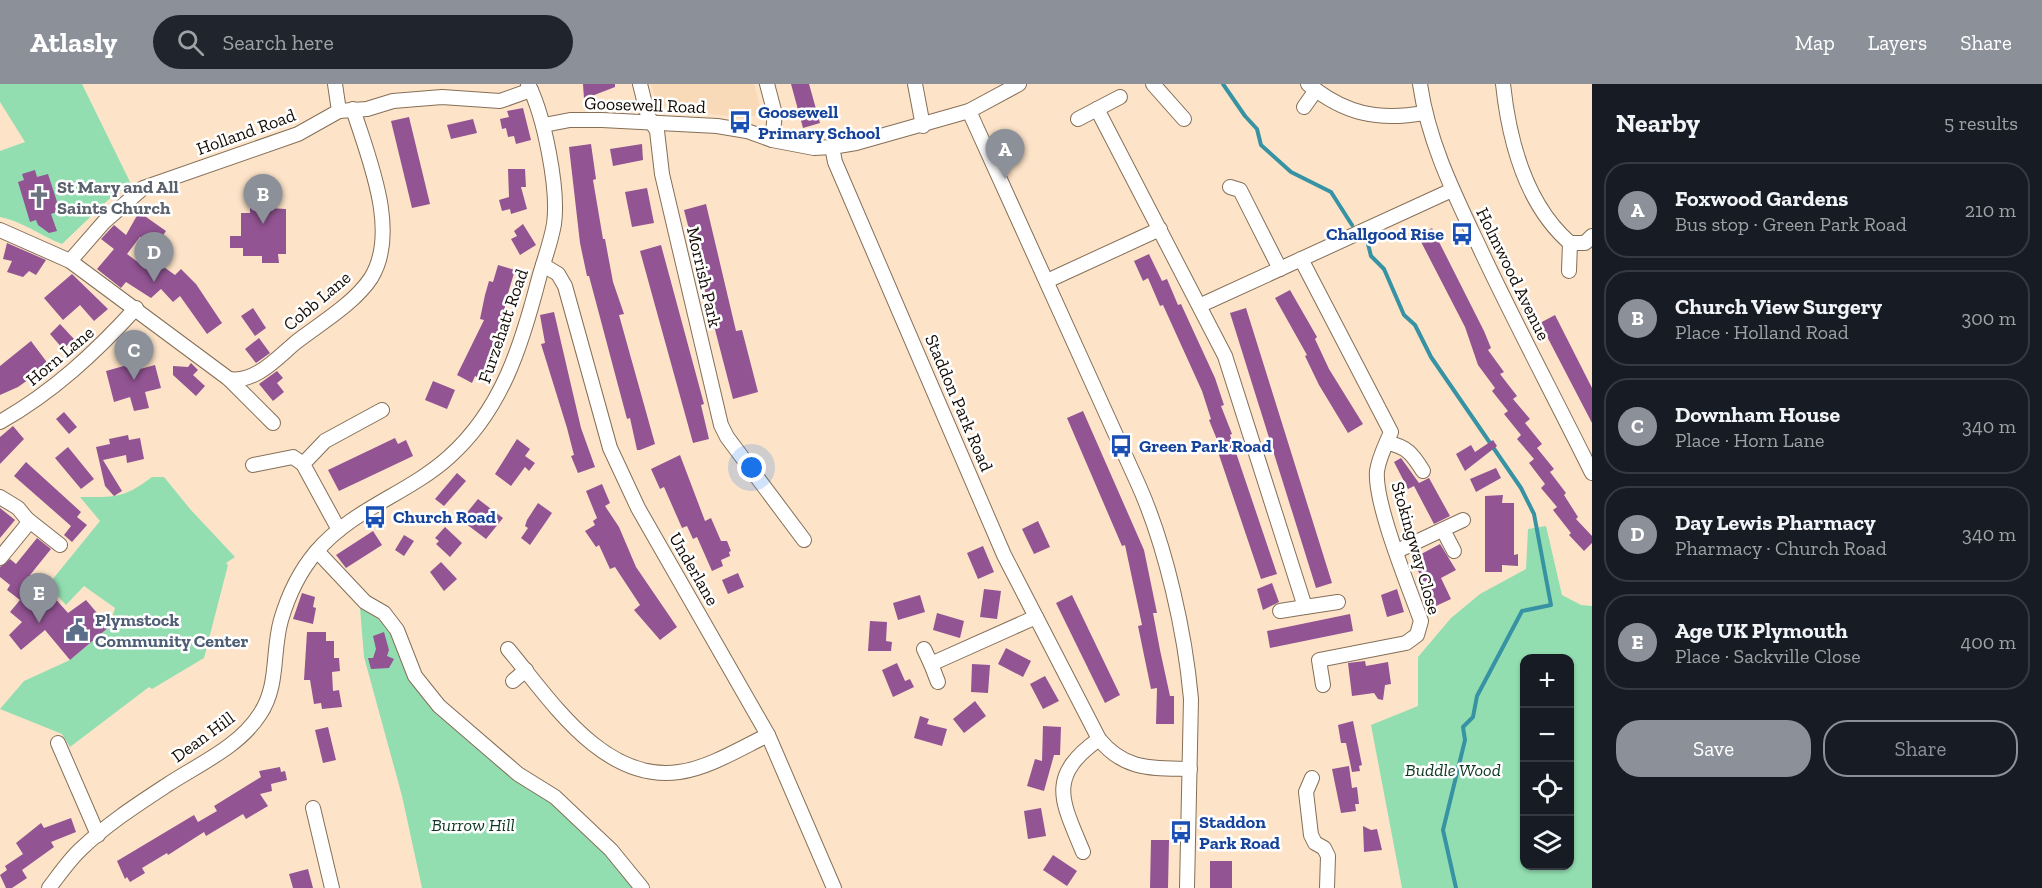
<!DOCTYPE html>
<html lang="en">
<head>
<meta charset="utf-8">
<style>
	:root { --surface:#171b24; --page:#20242c; --text:#f1f3f6; --muted:#9ea1a6; --line:#363941; --accent:#8c9099 }
	body { margin:0; font-family:"Zilla Slab",serif; background:var(--page); color:var(--text) }
	.controls { position:absolute; right:18px; bottom:18px; display:grid; overflow:hidden; border-radius:12px; box-shadow:0 2px 4px #0004 }
	.controls button { width:54px; height:54px; display:grid; place-items:center; padding:0; border:0; border-bottom:2px solid var(--line); background:var(--surface); color:var(--text); font:30px sans-serif }
	.you { position:absolute; left:752px; top:384px; width:21px; height:21px; margin:-15px; border:4px solid #fff; border-radius:50%; background:#1a73e8; box-shadow:0 0 0 9px #1a73e833 }
	.badge { display:grid; place-items:center; width:39px; height:39px; border-radius:50%; background:var(--accent); color:#fff; font-size:20px; font-weight:700 }
	.pin { position:absolute; translate:-50% -50px; filter:drop-shadow(0 2px 3px #0008) }
	.pin::after { content:''; position:absolute; top:32px; width:21px; height:18px; background:inherit; clip-path:polygon(0 0,100% 0,50% 100%) }
	.list { margin:0; padding:0; list-style:none }
	h2 { display:flex; justify-content:space-between; align-items:center; height:78px; margin:0; padding:0 24px; font-size:26px }
	h2 small { font-size:20px; font-weight:400; color:var(--muted) }
	.list li { display:grid; grid-template-columns:39px 1fr auto; gap:18px; align-items:center; box-sizing:border-box; height:96px; margin:0 12px 12px; padding:0 12px; border:2px solid var(--line); border-radius:24px }
	.list b { display:block; font-size:22px; white-space:nowrap }
	.list p { margin:0; font-size:20px; white-space:nowrap; color:var(--muted) }
	.list em { font-size:20px; font-style:normal; color:var(--muted) }
	.actions { display:flex; gap:12px; padding:18px 24px }
	.actions a { flex:1; padding:14px 0; border:2px solid var(--accent); border-radius:24px; text-align:center; font-size:21px; color:var(--accent) }
	.actions .main { background:var(--accent); color:#fff }
	.icon { flex:none; width:33px; height:33px; fill:none; stroke:currentColor; stroke-width:2; stroke-linecap:round; stroke-linejoin:round }
	.map { position:relative; flex:none; width:1592px; height:804px; overflow:hidden }
	header { display:flex; align-items:center; gap:36px; box-sizing:border-box; height:84px; padding:0 30px; background:var(--accent); color:#fff }
	header strong { font-size:28px }
	nav { display:flex; gap:33px; margin-inline-start:auto; font-size:21px }
	.search { width:420px; height:54px; background:var(--page); display:flex; align-items:center; gap:15px; box-sizing:border-box; padding:0 21px; border-radius:33px; color:var(--muted); font-size:22px }
	main { display:flex }
	aside { flex:1; background:var(--surface) }
	.map>svg:first-child { display:block }
</style>
</head>
<body>
<header>
<strong>Atlasly</strong>
<div class="search"><svg class="icon" aria-label="search" viewBox="0 0 24 24"><circle cx="10" cy="10" r="6"/><path d="M15 15l6 6"/></svg>Search here</div>
<nav><a>Map</a><a>Layers</a><a>Share</a></nav>
</header>
<main>
<div class="map">
<svg width="1592" height="804" viewBox="0 0 1592 804">
	<rect width="100%" height="100%" fill="#fde4c9"/>
	<path fill="#f8d9b8" d="M651,0h103l7,26 -7,6 -12,2 -57,-7 -28,-7z"/>
	<g fill="#92deb1" fill-rule="evenodd">
		<path d="M0,0h82l49,100 -23,16 -46,44c-21,-8 -40,-23 -62,-27v-66l25,-9 -25,-40z"/>
		<path d="M152,393h12l26,32 45,48 -9,6 2,2 -24,93 -52,31 -3,-2 -79,60 -8,-13 -62,-25 24,-28 46,-21 39,-33 6,-19 -31,-22 -18,19 -18,-20 52,-64 -20,-24c34,0 43,2 72,-20z"/>
		<path d="M1546,442l16,69 19,10 11,1v282h-190l-31,-163 47,-19v-49l33,-39 29,-24 46,-25 2,-40zM1524,574h46v208h-46z"/>
		<path d="M360,524l23,14 10,12 17,46 69,69 43,35 27,15 37,34 50,55h-214l-20,-92 -38,-139z"/>
	</g>
	<g fill="none" stroke-linecap="round" stroke-linejoin="round">
		<g stroke="#3792a3" stroke-width="4">
			<path d="M1223,0l22,32 12,13 4,16 30,27 40,20 21,33"/>
			<path d="M1368,160l3,12 13,13 20,46 11,10 16,32 90,131 13,26 17,91 -29,6 -45,85 -4,21 -10,10 2,13 -22,90 13,58"/>
		</g>
	</g>
	<g fill="#925493">
		<path d="M583,0h32v3l-31,12z"/>
		<path d="M791,0h18l11,39 -17,5z"/>
		<path d="M523,24l8,32 -15,4 -2,-8 -6,1 -2,-9 -4,1 -2,-10 9,-2 -2,-6z"/>
		<path d="M409,33l21,87 -18,4 -21,-87z"/>
		<path d="M473,35l4,14 -26,6 -4,-14z"/>
		<path d="M591,60l5,35 -3,1 10,59h2l8,43 11,32 -5,1 36,129 -15,6h-3l-7,-32 -3,1 -38,-143h-2l-7,-33 -11,-96z"/>
		<path d="M642,60l1,16 -30,6 -3,-17z"/>
		<path d="M508,85h17l1,18h-5l6,22 -16,5 -1,-5 -8,2 -3,-11 10,-3z"/>
		<path d="M35,86l2,7 11,-3 12,37 -9,3 6,17 -8,2 -11,-8 -2,-5 -6,2 -12,-40 6,-2 -2,-6z"/>
		<path d="M647,104l7,35 -22,4 -7,-35z"/>
		<path d="M706,120l30,127 6,-1 16,62 -25,7 -49,-189z"/>
		<path d="M250,123l36,2v45h-8l1,9h-17v-7h-19v-8h-13v-12h11v-23h9z"/>
		<path d="M139,128l27,19 -11,16 -15,-10 -13,17 20,15 9,-15 9,5 -4,6 14,10 6,-6 15,15 26,39 -15,11 -27,-38 -7,6 -12,-13 -10,9 -25,-16 -5,6 -24,-19 17,-20 -13,-10 13,-14 12,10z"/>
		<path d="M523,140l13,21 -16,10 -9,-16 6,-3 -3,-5z"/>
		<path d="M1432,144l52,103 7,17 -3,2 16,22 -4,2 17,22 -4,3 17,20 -5,4 17,21 -5,4 17,21 -4,3 16,21 -2,2 14,22 -2,2 16,17v7l-8,8 -15,-16 2,-2 -18,-23 4,-3 -16,-19 4,-4 -16,-21 5,-4 -17,-20 4,-4 -17,-21 4,-3 -16,-20 3,-3 -17,-23 -13,-38 -47,-91z"/>
		<path d="M7,159l39,17 -10,15 -7,-4 -6,6 -16,-5 5,-11 -9,-2z"/>
		<path d="M661,161l43,159 -3,1 8,34 -16,4 -53,-192z"/>
		<path d="M1149,170l13,27 5,-2 11,26 3,-1 34,74 9,27 -3,1 11,28 -2,1 47,139 -16,5 -44,-130 3,-2 -11,-27 2,-1 -9,-28 -39,-86 -3,1 -12,-28 -5,3 -9,-20z"/>
		<path d="M498,181l17,5 -9,30 -6,38 -19,41 -6,-3 -3,7 -15,-8 27,-55 -4,-1 5,-24 4,-14 4,1z"/>
		<path d="M72,190l36,35 -14,12 -14,-16 -17,15 -19,-22z"/>
		<path d="M1290,206l27,47 -2,2 14,30 34,55 -15,9 -29,-48 -14,-29 2,-1 -32,-57z"/>
		<path d="M253,224l13,20 -11,8 -14,-20z"/>
		<path d="M1246,224l86,275 -16,5 -86,-275z"/>
		<path d="M554,228l27,116 14,39 -17,6 -7,-17 3,-1 -7,-27 -26,-84 4,-1 -5,-28z"/>
		<path d="M1555,231l37,73v35l-52,-100z"/>
		<path d="M60,240l14,15 -11,10 -13,-15z"/>
		<path d="M259,254l11,15 -14,10 -11,-14z"/>
		<path d="M31,257l18,24 -31,22 -18,8v-29z"/>
		<path d="M191,279l7,7 -5,5 12,11 -9,10 -23,-21v-9l15,1z"/>
		<path d="M131,280l2,7 22,-6 6,23 -16,4 4,16 -15,3 -4,-14 -16,5 -8,-31z"/>
		<path d="M277,287l6,7 -6,5 7,9 -11,9 -14,-17z"/>
		<path d="M433,297l22,9 -8,19 -22,-9z"/>
		<path d="M1083,327l61,139 13,63h-4l7,37 10,46h4v28h-18l1,-36 -6,1 -13,-63 4,-1 -17,-80 -3,1 -55,-128z"/>
		<path d="M64,328l13,15 -8,7 -13,-15z"/>
		<path d="M13,342l11,13 -24,25v-27z"/>
		<path d="M128,351l1,5 11,-2 4,21 -17,4 -1,-8 -23,5 19,31 -8,5 -9,-10 -9,-39 14,-3 -1,-5z"/>
		<path d="M395,354l3,6 8,-4 7,16 -74,35 -11,-21z"/>
		<path d="M517,355l13,10 -5,7 10,7 -6,8 -4,-4 -14,19 -16,-12z"/>
		<path d="M1493,356l4,6 -32,25 -9,-17 15,-9 4,7z"/>
		<path d="M68,363l26,32 -13,10 -26,-31z"/>
		<path d="M680,371l25,66 6,-3 10,23h6l4,10 -2,1 1,4 -9,4 2,6 -11,5 -15,-34 -4,2 -6,-13 -5,2 -18,-41 -4,2 -9,-20z"/>
		<path d="M1401,374l18,25 10,-5 21,38 -16,8 -20,-38 -6,3 -14,-27z"/>
		<path d="M26,378l55,50 -4,5 10,8 -15,17 -8,-7 7,-9 -57,-50z"/>
		<path d="M1496,384l5,10 -25,14 -6,-13z"/>
		<path d="M457,389l9,8 -22,25 -9,-7z"/>
		<path d="M602,400l8,19 -5,3 14,21 17,40 41,60 -17,13 -26,-30 6,-5 -25,-38 -5,2 -11,-24 -3,2 -11,-16 10,-6 -2,-4 4,-3 -11,-27z"/>
		<path d="M1503,411l-1,8h12v52l4,-1v12l-16,-1v7h-17v-76z"/>
		<path d="M478,415l25,19 -17,21 -25,-19z"/>
		<path d="M538,419l14,10 -22,32 -9,-7 7,-10 -3,-2 2,-6z"/>
		<path d="M0,424l15,12 -15,18z"/>
		<path d="M1038,437l12,26 -16,7 -12,-25z"/>
		<path d="M445,443l17,16 -12,14 -14,-13 3,-3 -4,-3z"/>
		<path d="M373,447l9,14 -36,23 -10,-13z"/>
		<path d="M404,451l10,6 -10,15 -9,-6z"/>
		<path d="M37,454l14,11 -21,26 14,11 24,27 18,-13 23,27 -39,33 -25,-30 -24,20 -12,-15 13,-13 -12,-10 10,-12 -13,-10 3,-5 -10,-8v-10l10,-8 6,5z"/>
		<path d="M1440,460l16,26 -15,8 10,21 -15,7 -24,-47z"/>
		<path d="M983,462l11,26 -16,7 -11,-26z"/>
		<path d="M441,478l16,17 -13,12 -14,-19z"/>
		<path d="M738,489l6,14 -16,7 -6,-14z"/>
		<path d="M1272,499l7,19 -16,8 -6,-21z"/>
		<path d="M984,505l17,2 -4,28 -17,-2z"/>
		<path d="M1397,505l7,23 -17,5 -6,-22z"/>
		<path d="M302,509l13,4 -2,10 3,1 -3,16 -20,-5z"/>
		<path d="M920,511l5,17 -27,8 -5,-17z"/>
		<path d="M1072,511l48,100 -15,8 -49,-100z"/>
		<path d="M937,529l27,8 -4,17 -27,-8z"/>
		<path d="M1350,530l3,17 -83,17 -3,-17z"/>
		<path d="M870,537l17,1 -1,19 6,1 -1,9h-23z"/>
		<path d="M307,548h19v9h8v17h5l1,13 -8,1 1,19 6,-1 3,17 -20,2 -1,-6 -7,1 -4,-24h-6z"/>
		<path d="M384,548l5,18 -2,6 7,3 -5,9 -18,1 -3,-11h5l3,-9 -3,-13z"/>
		<path d="M1006,564l25,13 -8,16 -25,-13z"/>
		<path d="M1365,577l1,5 22,-4 3,22 -6,1 -2,15 -5,-1 -4,-6 -22,3 -4,-33z"/>
		<path d="M897,579l8,18 5,-2 4,8 -21,10 -11,-27z"/>
		<path d="M972,580l18,1 -2,28 -17,-1z"/>
		<path d="M1045,592l14,25 -16,8 -13,-25z"/>
		<path d="M975,617l11,15 -22,17 -11,-14z"/>
		<path d="M920,632l9,3 -2,5 20,5 -5,17 -28,-8z"/>
		<path d="M1353,637l9,44 -3,1 1,5 -8,1 -6,-29h-5l-3,-18z"/>
		<path d="M1043,642l18,1 -1,28h-6l-10,36 -17,-5 8,-27 7,2z"/>
		<path d="M328,643l8,33 -13,3 -8,-33z"/>
		<path d="M1349,682l3,22 5,-1 2,17h-4l1,7 -15,2 -9,-44z"/>
		<path d="M280,683l1,5 4,-1 2,9 -16,4 1,7 -12,3 8,12 -22,13 -3,-5 -37,22 -2,-4 -36,23 -1,-2 -25,15 3,5 -15,9 -3,-5 -2,2 -8,-18 77,-46 4,7 19,-11 -3,-5 47,-29 -2,-6z"/>
		<path d="M1041,724l5,28 -18,3 -4,-28z"/>
		<path d="M71,734l5,14 -25,10 3,5 -32,23 5,8 -15,10h-6l-6,-13 7,-5 -2,-4 18,-12 -7,-11 25,-20 3,5z"/>
		<path d="M1363,742l8,4 6,-1 5,21 -18,2z"/>
		<path d="M1151,756h18l-1,48h-18z"/>
		<path d="M1053,771l24,16 -10,15 -24,-16z"/>
		<rect x="1210" y="777" width="22" height="27"/>
		<path d="M308,785l5,19h-20l-4,-14z"/>
	</g>
	<g fill="none" stroke-linecap="round" stroke-linejoin="round">
		<g stroke="#856f57" stroke-width="16">
			<g id="minor">
				<path d="M335,0l4,27"/>
				<path d="M640,0l8,32 9,15 5,43 59,251 6,12 77,103"/>
				<path d="M767,0l8,30 -3,26"/>
				<path d="M915,0l8,42"/>
				<path d="M1153,0l31,35"/>
				<path d="M1308,0c37,30 70,37 116,29"/>
				<path d="M1420,0c9,62 37,115 63,171 35,74 73,145 109,218"/>
				<path d="M1503,0c6,56 22,120 67,159h15l7,-7"/>
				<path d="M1304,23l12,-17"/>
				<path d="M1097,25l128,247 80,251 33,-5"/>
				<path d="M969,27l170,375c27,61 46,146 52,213l-4,189"/>
				<path d="M1078,35l42,-22"/>
				<path d="M544,41l26,-5h32l115,6 30,5 25,9 42,8 18,-1 24,-4 113,-32 50,-27"/>
				<path d="M832,63l3,15 169,393 95,184c26,32 53,29 91,30"/>
				<path d="M1230,103l10,3 40,79"/>
				<path d="M0,146l70,31 159,118 44,44"/>
				<path d="M1301,175l90,173c-5,12 -12,25 -14,39 -3,32 32,116 44,150l-4,14 -11,8 -87,17 4,25"/>
				<path d="M70,177l34,-39 39,-34 155,-54 41,-23 28,-2 26,-8 49,-4 58,4 31,-11"/>
				<path d="M543,181l15,9 7,12 45,162 28,60 130,227 66,153"/>
				<path d="M1569,187l1,-28"/>
				<path d="M1047,197l113,-52"/>
				<path d="M1201,221l251,-115"/>
				<path d="M229,295c26,4 47,-20 66,-36 24,-19 59,-39 76,-65 29,-47 -3,-121 -18,-169"/>
				<path d="M0,338c53,-30 95,-69 136,-114"/>
				<path d="M1387,359c20,3 26,12 36,28"/>
				<path d="M253,381l40,-8 10,7"/>
				<path d="M0,413l18,11 9,11v6l-27,33"/>
				<path d="M27,435l33,26"/>
				<path d="M339,446l-36,-66 22,-23 57,-31"/>
				<path d="M1443,446l11,21"/>
				<path d="M317,467l48,51 19,11 13,17 18,46 24,30 79,68 37,23 56,53 31,38"/>
				<path d="M1397,467l66,-31"/>
				<path d="M1280,527l25,-4"/>
				<path d="M508,565c42,50 95,134 171,123 30,-4 62,-24 89,-37"/>
				<path d="M924,565l7,15 105,-47"/>
				<path d="M931,580l7,18"/>
				<path d="M513,597l13,-11"/>
				<path d="M58,659l40,92"/>
				<path d="M1312,694l-6,14 5,43 4,8 9,5 4,8 -1,32"/>
				<path d="M313,724l19,80"/>
				<path d="M1083,768c-21,-51 -37,-75 16,-113"/>
				<path d="M49,804c10,-13 20,-28 32,-39 26,-25 57,-45 86,-64 32,-21 72,-38 93,-71 19,-28 12,-63 21,-94 7,-24 19,-49 35,-68 36,-43 92,-58 133,-95 53,-47 73,-113 90,-179 5,-18 12,-36 15,-54 5,-35 -10,-109 -26,-140"/>
			</g>
		</g>
		<use href="#minor" stroke="#fff" stroke-width="14"/>
	</g>
	<defs>
		<g id="bus-bare" transform="scale(1.8)"><path d="M-5-6H5V4H4V6H2V4H-2V6H-4V4H-5ZM-3.5-4V0h7V-4ZM-3.5 1.2v1.5H-2V1.2ZM2 1.2v1.5H3.5V1.2Z" fill="#1a4fb4" stroke="#fff" stroke-width="2.5" paint-order="stroke"/></g>
		<g id="church-bare" transform="scale(1.8)"><path d="M-1.2-6h2.4v3.5h3.3v2.4h-3.3V6h-2.4V-.1h-3.3v-2.4h3.3Z" fill="#6b7280" stroke="#fff" stroke-width="2.5" paint-order="stroke"/></g>
		<g id="civic-bare" transform="scale(1.8)"><path d="M-.6-6.5H3V-4.5H.6V-3L4-1V1h2V6H-6V1h2V-1L-.6-3ZM-1.2 2.5V6h2.4V2.5Z" fill="#5c6f8a" stroke="#fff" stroke-width="2.5" paint-order="stroke"/></g>
	</defs>
	<g fill-rule="evenodd">
		<use href="#bus-bare" x="740" y="38"/>
		<use href="#church-bare" x="39" y="113"/>
		<use href="#bus-bare" x="1462" y="150"/>
		<use href="#bus-bare" x="1121" y="362"/>
		<use href="#bus-bare" x="375" y="433"/>
		<use href="#civic-bare" x="77" y="546"/>
		<use href="#bus-bare" x="1181" y="748"/>
	</g>
	<g text-anchor="middle" stroke-width="5" stroke-linejoin="round" paint-order="stroke">
		<g font-size="18" fill="#130b03" stroke="#fff">
			<text transform="translate(645 21) rotate(2)" y="6">Goosewell Road</text>
			<text transform="translate(246 48) rotate(-20)" y="6">Holland Road</text>
			<text transform="translate(1513 190) rotate(64)" y="6">Holmwood Avenue</text>
			<text transform="translate(704 193) rotate(77)" y="6">Morrish Park</text>
			<text transform="translate(317 217) rotate(-40)" y="6">Cobb Lane</text>
			<text transform="translate(503 242) rotate(-71)" y="6">Furzehatt Road</text>
			<text transform="translate(60 272) rotate(-40)" y="6">Horn Lane</text>
			<text transform="translate(959 319) rotate(67)" y="6">Staddon Park Road</text>
			<text transform="translate(1416 464) rotate(74)" y="6">Stokingway Close</text>
			<text transform="translate(694 485) rotate(60)" y="6">Underlane</text>
			<text transform="translate(203 653) rotate(-36)" y="6">Dean Hill</text>
		</g>
		<g font-size="18" font-weight="bold" fill="#164399" stroke="#fff" text-anchor="start">
			<text x="758" y="34">Goosewell<tspan x="758" dy="21">Primary School</tspan></text>
			<text x="1444" y="156" text-anchor="end">Challgood Rise</text>
			<text x="1139" y="368">Green Park Road</text>
			<text x="393" y="439">Church Road</text>
			<text x="1199" y="744">Staddon<tspan x="1199" dy="21">Park Road</tspan></text>
		</g>
		<g font-size="18" font-weight="bold" fill="#5b616d" stroke="#fff" text-anchor="start">
			<text x="57" y="109">St Mary and All<tspan x="57" dy="21">Saints Church</tspan></text>
		</g>
		<g font-size="18" font-weight="bold" fill="#4e5e75" stroke="#fff" text-anchor="start">
			<text x="95" y="542">Plymstock<tspan x="95" dy="21">Community Center</tspan></text>
		</g>
		<g font-size="18" font-style="italic" fill="#0f3823" stroke="#fff">
			<text x="1453" y="692">Buddle Wood</text>
			<text x="473" y="747">Burrow Hill</text>
		</g>
	</g>
</svg>
<div class="controls">
<button>+</button>
<button>−</button>
<button><svg class="icon" aria-label="locate" viewBox="0 0 24 24"><circle cx="12" cy="12" r="6"/><path d="M12 2v4M12 18v4M2 12h4M18 12h4"/></svg></button>
<button><svg class="icon" aria-label="layers" viewBox="0 0 24 24"><path d="M12 4l9 5-9 5-9-5zM3 14l9 5 9-5"/></svg></button>
</div>
<div class="you"></div>
<div class="pin badge" style="left:1005px;top:95px">A</div>
<div class="pin badge" style="left:263px;top:140px">B</div>
<div class="pin badge" style="left:134px;top:296px">C</div>
<div class="pin badge" style="left:154px;top:198px">D</div>
<div class="pin badge" style="left:39px;top:539px">E</div>
</div>
<aside>
<h2>Nearby<small>5 results</small></h2>
<ul class="list">
<li><span class="badge">A</span><div><b>Foxwood Gardens</b><p>Bus stop · Green Park Road</p></div><em>210 m</em></li>
<li><span class="badge">B</span><div><b>Church View Surgery</b><p>Place · Holland Road</p></div><em>300 m</em></li>
<li><span class="badge">C</span><div><b>Downham House</b><p>Place · Horn Lane</p></div><em>340 m</em></li>
<li><span class="badge">D</span><div><b>Day Lewis Pharmacy</b><p>Pharmacy · Church Road</p></div><em>340 m</em></li>
<li><span class="badge">E</span><div><b>Age UK Plymouth</b><p>Place · Sackville Close</p></div><em>400 m</em></li>
</ul>
<div class="actions"><a class="main">Save</a><a>Share</a></div>
</aside>
</main>
</body>
</html>
